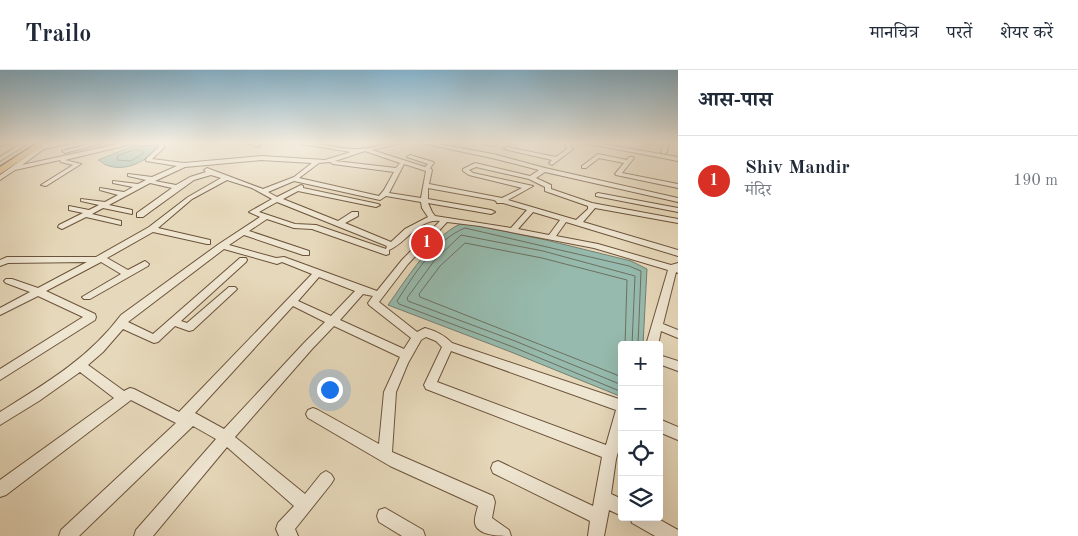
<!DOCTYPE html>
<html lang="hi">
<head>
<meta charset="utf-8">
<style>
	:root { --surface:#fff; --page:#f2f2f3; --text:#1f2937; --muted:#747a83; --line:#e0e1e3; --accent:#d93025 }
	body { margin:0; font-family:"Old Standard TT","Noto Serif Devanagari",serif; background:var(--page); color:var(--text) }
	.controls { position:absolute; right:15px; bottom:15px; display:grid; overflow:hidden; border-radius:5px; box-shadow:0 5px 20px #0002 }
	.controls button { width:45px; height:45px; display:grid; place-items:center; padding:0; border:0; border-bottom:1px solid var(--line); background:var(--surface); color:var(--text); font:25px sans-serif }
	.you { position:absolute; left:329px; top:319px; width:18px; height:18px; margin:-12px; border:4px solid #fff; border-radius:50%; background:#1a73e8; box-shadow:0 0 0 8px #1a73e833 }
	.badge { display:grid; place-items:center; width:32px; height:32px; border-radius:50%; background:var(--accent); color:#fff; font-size:16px; font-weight:700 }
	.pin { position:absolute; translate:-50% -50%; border:2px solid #fff; box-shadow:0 1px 5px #0006 }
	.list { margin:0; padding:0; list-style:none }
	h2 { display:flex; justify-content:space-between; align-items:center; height:65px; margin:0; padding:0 20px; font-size:21px }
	h2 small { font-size:16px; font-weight:400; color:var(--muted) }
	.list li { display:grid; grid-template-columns:32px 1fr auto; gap:15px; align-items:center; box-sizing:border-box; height:90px; padding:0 20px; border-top:1px solid var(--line) }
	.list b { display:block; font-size:19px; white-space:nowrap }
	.list p { margin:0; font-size:16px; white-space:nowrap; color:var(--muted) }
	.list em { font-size:16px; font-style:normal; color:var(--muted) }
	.icon { flex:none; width:28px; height:28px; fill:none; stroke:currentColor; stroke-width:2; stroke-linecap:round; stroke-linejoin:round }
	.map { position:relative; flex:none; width:678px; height:466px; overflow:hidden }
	header { display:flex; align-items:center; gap:30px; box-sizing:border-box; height:70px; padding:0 25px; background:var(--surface); border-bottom:1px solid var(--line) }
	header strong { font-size:24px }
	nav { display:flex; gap:28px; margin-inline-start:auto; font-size:18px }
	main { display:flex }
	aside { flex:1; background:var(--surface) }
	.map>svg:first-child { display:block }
</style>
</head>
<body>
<header>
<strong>Trailo</strong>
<nav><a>मानचित्र</a><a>परतें</a><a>शेयर करें</a></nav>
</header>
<main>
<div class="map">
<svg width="678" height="466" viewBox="0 0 678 466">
	<rect width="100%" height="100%" fill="#e6d8ba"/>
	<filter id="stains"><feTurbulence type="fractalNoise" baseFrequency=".004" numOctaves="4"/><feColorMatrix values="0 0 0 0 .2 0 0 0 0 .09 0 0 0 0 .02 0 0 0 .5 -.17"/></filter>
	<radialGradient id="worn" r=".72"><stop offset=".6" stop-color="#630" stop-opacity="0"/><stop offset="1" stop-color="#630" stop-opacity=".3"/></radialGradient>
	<g fill="#96baad" stroke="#757f6f">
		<path d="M158,73l3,3c-13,14 -35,27 -55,19 -3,-1 -3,-3 -8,-5l35,-14z"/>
		<path d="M465,153l81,17 85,21 16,8 -4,76h-21v52l-111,-45 -123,-47c15,-21 51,-78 77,-82z"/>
	</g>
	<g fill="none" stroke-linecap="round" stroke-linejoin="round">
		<g stroke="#6d705f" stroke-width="1">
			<path d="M134,80h8l2,3 -13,8 -14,-1 1,-4z"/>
			<path d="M622,307l-202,-80 -1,-3 21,-28 25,-23 77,15 85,22 -2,65"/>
			<path d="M622,315l-107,-44 -107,-40 -1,-3 27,-37 27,-26 82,16 92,25 -3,69"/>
			<path d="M622,322l-109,-45 -114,-43 -2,-3c17,-26 38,-61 68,-73l164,38 12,5 -3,74"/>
		</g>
		<g stroke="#6c533b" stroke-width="2">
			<g id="minor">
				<path d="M0,72h20l-20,4z"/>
				<path d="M24,72h6l-30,19v-4z"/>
				<path d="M47,72h5l-2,2 26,-2 -32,7 -22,16 105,-23h37v6l-12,11 32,4 77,-7 64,4 26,-8 -49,-8 -2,-2c19,0 39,8 57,7 17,0 33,-7 50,-7l-35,8 53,17 3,-3 -21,-7 3,-2 23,7 1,1 -4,5 2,2 -3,14 73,14 20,-10 -53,-13 -6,-4v-2l12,-6 55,13 9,-6 -47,-12 -75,-16h10l66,12 52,14 133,30v4l-133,-30 -9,6 15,7v4l41,14 86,16v4l-83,-15 -12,14 95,28v6l-112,-34 -10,14 42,8 73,21 7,-2v10l-2,-1 -13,52 15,6v8l-17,-7 -3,14h-12l22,-75 -74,-22 -114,-22 -33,-4 -39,42 -29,38 38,30 8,-4c11,3 19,7 27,15l170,57v38l-6,21 -5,35 11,5v17l-13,-6 -5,26h-16l2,-15 -97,-48 -2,-5 2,-5 5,-2 95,45 9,-49 -176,-68 -2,-4 18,-38 -6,-6 -10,-4 -5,3 -13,23 -12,29 -4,60 101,44 2,6 -3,16 17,12 2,6c-10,0 -34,0 -36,-13 -1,-5 2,-12 3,-17l-88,-40 -82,-48 -2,-4 2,-4 5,-2 5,2 61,34 5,-52 16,-35 -66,-31 -22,23 -77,88 70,57 16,-20 5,-3 5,3 3,5 -3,5 -36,45 3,7h-19l-3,-7 2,-6 16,-17 -67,-59 -74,89h-19l2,-6 80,-91 -23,-13 -114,110h-20l2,-6 115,-107 -45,-23 -125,95 -6,2v-17l114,-82 -34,-26 -41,29 -39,24v-13c45,-28 89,-54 121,-97l98,-71 41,-27 -11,-5 23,-13 -20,-11 -25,-8 -35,19 -34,29 52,12v4h-3l-54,-12 -46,26 21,12 17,-9 4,3 -1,2 -58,33h-6l-2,-2 39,-23 -20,-12 -55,29 49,23 1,3 -1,3 -95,60v-11l83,-52 -45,-21 -38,19v-7l30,-16 -24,-9 -2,-2 2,-2h6l26,9 49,-26 -79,1 -8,3v-6l7,-3h89l53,-30 39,-30 33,-19 -10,-3 -17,5 -43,31 -8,6h-6v-4l35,-25 -22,-5 -41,22 23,5v4l-29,-6 -11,6 29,7v4l-35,-8 -24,12 -4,-2 1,-2 24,-12 -14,-3v-4l20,4 10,-5 -18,-4v-2l24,3 13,-7 -18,-5v-2l24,4 9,-5 -20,-4v-2l25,3 8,-4 -18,-4v-2l24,3 25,-11 -31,-5v-2l13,-12v-3l-20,2 -7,-2 -67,16 16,4 -35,22 -5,-1 32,-20 -12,-3 -1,-2 -45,10 -15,10v-5zM365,81l35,12 -4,5 -61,-7zM261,90l51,3 -18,14 -31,12 -56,-21 -3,2 2,2 -16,5 -14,8 -21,-4 30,-14zM330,92l3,2 61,8 -10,18 -5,6 -80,-18 20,-15zM404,94l22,7 -5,27 -32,-5zM476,97l53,12 16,8v4l43,15v3l-12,11 -68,-20 25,-14 -60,-13 -4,-3zM294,111l86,19 6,-4 35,6 1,6 6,9 -23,12 -14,13 -46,-19 13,-7v-4h-6l-14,9 -55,-22 15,-8 78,16 4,-2 -2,-1 -75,-16v-2l-2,-1 -24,12 -9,-5zM428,118l66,12 2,1 1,2h6l24,7 -16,18 -76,-12 -3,-4 -4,-9 63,11 4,-2 -4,-2 -63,-11zM277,132l110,44 -1,3 -70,-24 -21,-1 -36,-12zM533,142l27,8 -11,15 -31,-6zM267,149l27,9 18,1 74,26 3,-1v-4c16,-6 30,-32 51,-29l-38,39 -25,31 -93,-34 -8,1 -47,-13 15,-10 59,20h6v-4l-60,-20zM224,179l53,15 5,-2 30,12 -133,138 -45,-23 -4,-1 -6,3 -36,-26 15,-13 20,-23 31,14 4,-1 17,-16 14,5 4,-1 42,-39 2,-2 -2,-2h-6l-42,36 -6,-2 65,-59 1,-2 -1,-2h-6l-87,76 -25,-12zM319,207l36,14 -24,25 -33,-15zM363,224l10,2 -5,7 1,2 42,33 -7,11 -64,-29zM293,236l32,16 -21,21 -80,86 -29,-16zM451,281l165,59 -10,35 -169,-63z"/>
				<path d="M98,72h9l-42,11 -3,-2z"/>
				<path d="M245,72h8l8,3 -3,2z"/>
				<path d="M484,72h14l-4,4 -11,-2z"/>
				<path d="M565,72h4l4,7 -21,16 -3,-2 3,-3 -48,-11 3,-2 49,10 11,-8z"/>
				<path d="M580,72h10l88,15v4z"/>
				<path d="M664,72h5l-2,10 -3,2 -3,-2z"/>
				<path d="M598,84l29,6 2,-3h4l1,1 -12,15 56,11v4l-62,-13 -1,-1 9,-11 -25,-5 -13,10h-4v-2z"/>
				<path d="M598,123l80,15v4l-82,-16v-2z"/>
				<path d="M659,285l19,6v10l-19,-7z"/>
				<path d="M659,349l19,8v13l-19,-8z"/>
				<path d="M385,438l38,22 2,6h-23l-23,-14 -2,-6 2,-6z"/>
				<path d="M630,447h25l23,13v6h-23l-23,-13z"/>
			</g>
		</g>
		<g stroke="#442711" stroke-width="3">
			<path id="highway" d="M39,72h9l-48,32v-7z"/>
		</g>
		<use href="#minor" fill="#efe6d2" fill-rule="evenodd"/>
		<use href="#highway" fill="#e3bc7d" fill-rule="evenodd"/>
	</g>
	<linearGradient id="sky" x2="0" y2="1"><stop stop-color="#87b6d0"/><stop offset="0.53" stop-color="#f4ede0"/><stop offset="1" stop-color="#f4ede0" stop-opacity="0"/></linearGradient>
	<rect width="678" height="137" fill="url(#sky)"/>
	<rect width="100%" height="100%" filter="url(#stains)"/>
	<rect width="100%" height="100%" fill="url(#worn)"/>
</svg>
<div class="controls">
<button>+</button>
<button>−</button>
<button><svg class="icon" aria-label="locate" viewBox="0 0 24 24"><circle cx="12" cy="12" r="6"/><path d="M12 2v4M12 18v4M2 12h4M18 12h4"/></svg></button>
<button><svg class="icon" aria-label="layers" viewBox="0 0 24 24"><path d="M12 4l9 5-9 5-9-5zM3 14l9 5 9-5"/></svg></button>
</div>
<div class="you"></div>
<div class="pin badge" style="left:427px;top:173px">1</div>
</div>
<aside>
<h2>आस-पास<small></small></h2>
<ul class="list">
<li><span class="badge">1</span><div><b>Shiv Mandir</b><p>मंदिर</p></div><em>190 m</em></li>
</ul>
</aside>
</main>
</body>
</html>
